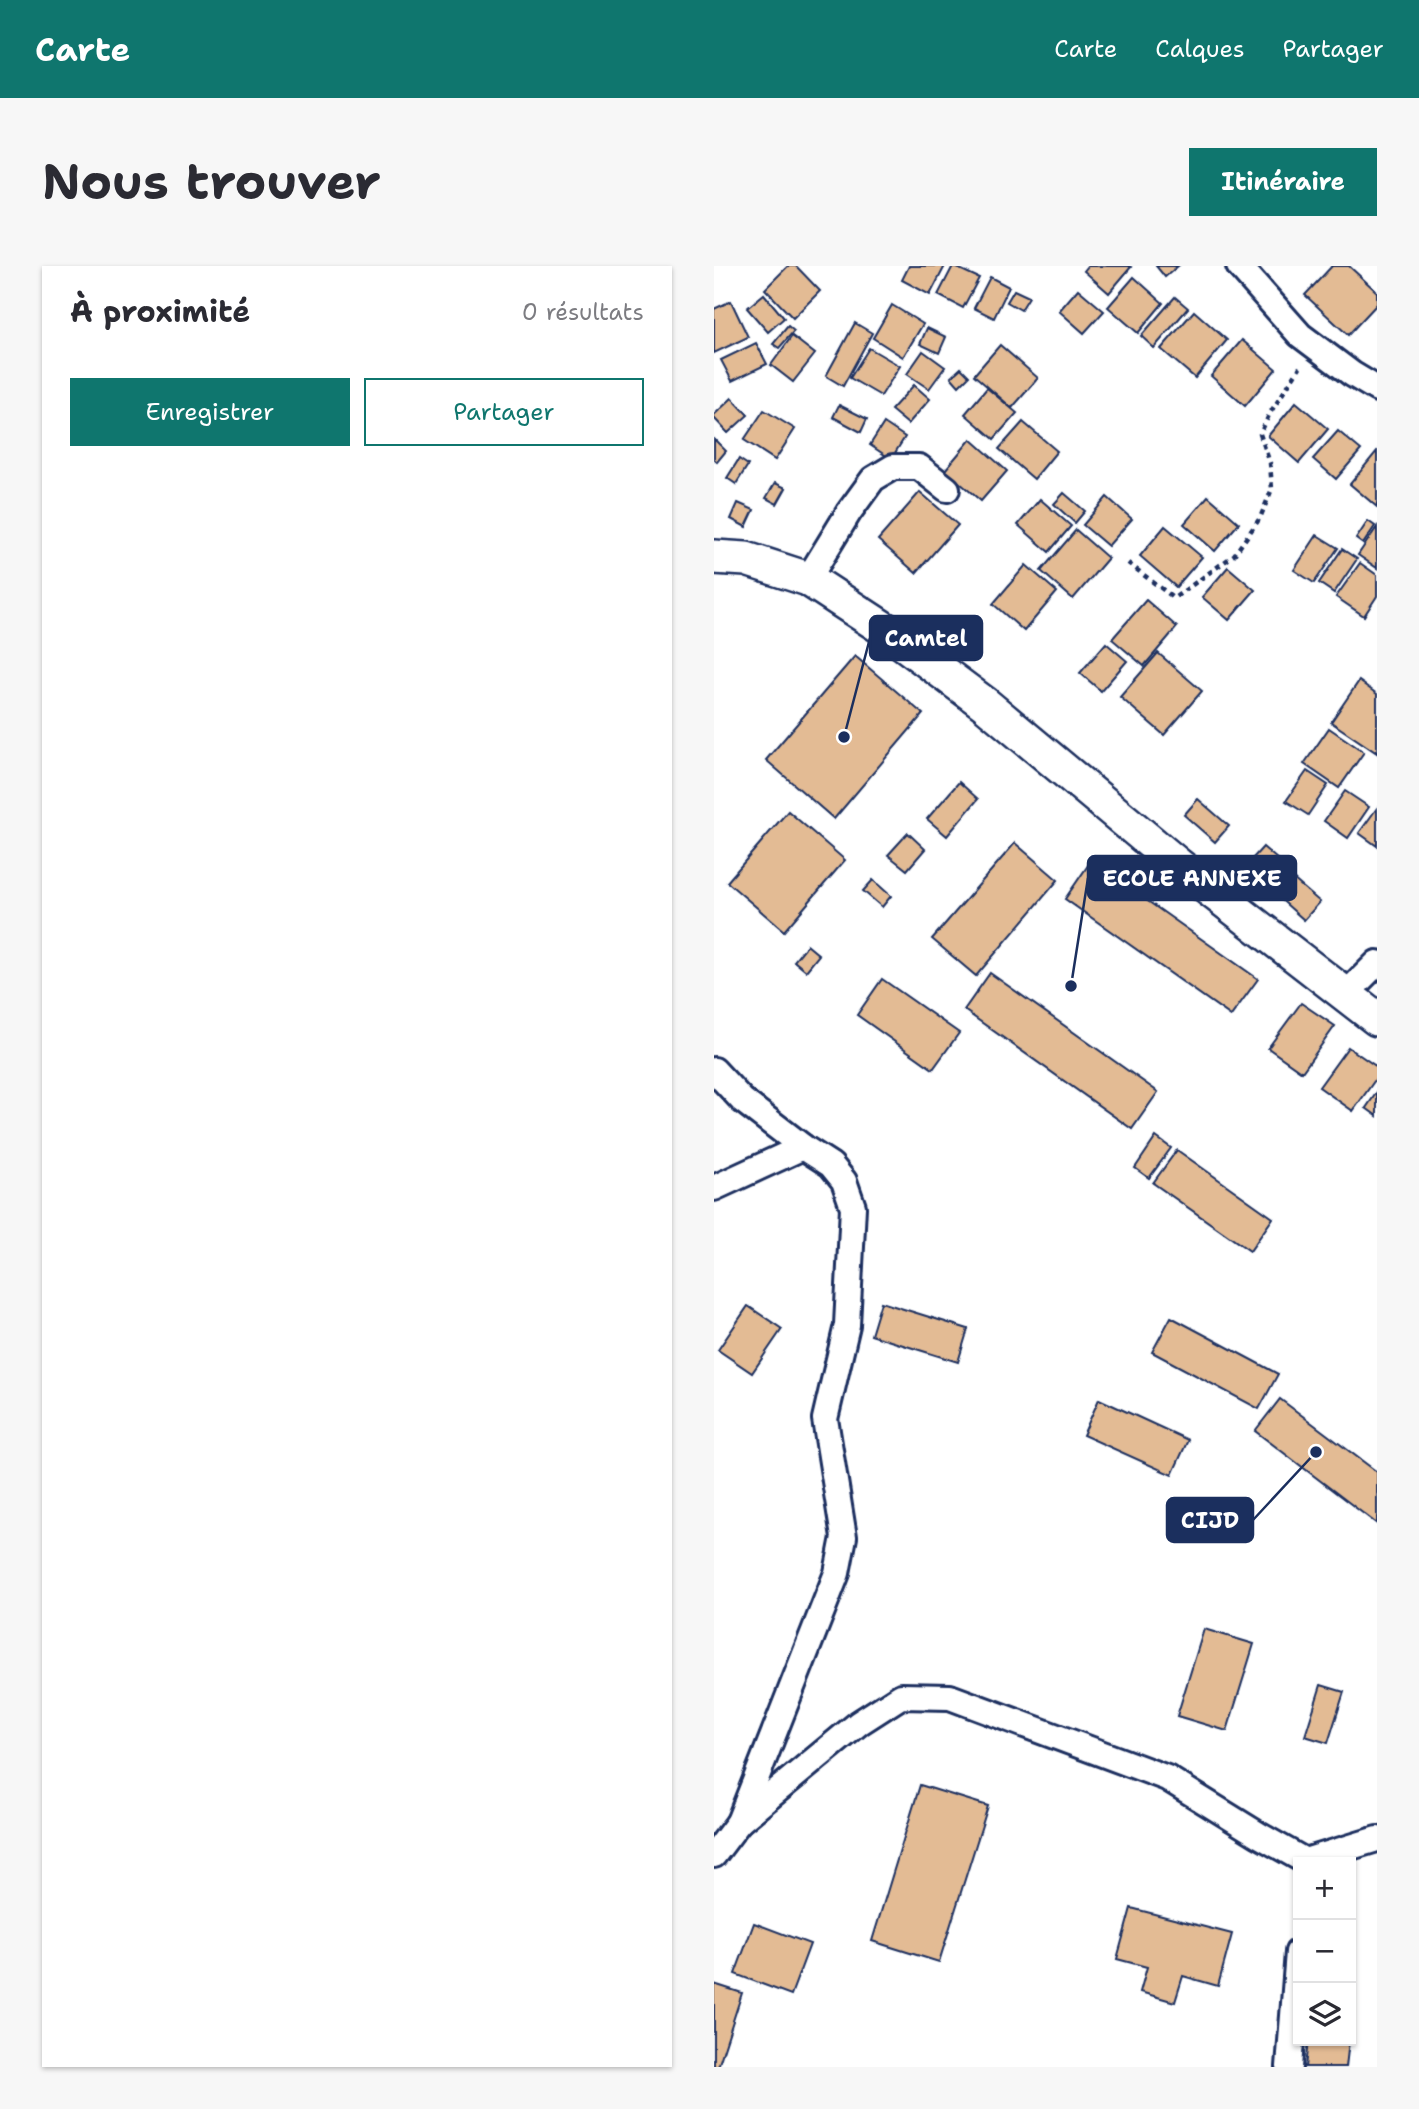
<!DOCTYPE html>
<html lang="fr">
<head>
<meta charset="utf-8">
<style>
	:root { --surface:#fff; --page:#f7f7f7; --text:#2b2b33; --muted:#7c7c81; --line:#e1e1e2; --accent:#0f766e }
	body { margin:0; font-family:"Shantell Sans",sans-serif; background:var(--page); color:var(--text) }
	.controls { position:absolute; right:21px; bottom:21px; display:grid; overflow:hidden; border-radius:0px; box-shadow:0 2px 5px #0004 }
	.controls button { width:63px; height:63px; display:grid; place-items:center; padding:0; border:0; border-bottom:2px solid var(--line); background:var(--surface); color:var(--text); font:35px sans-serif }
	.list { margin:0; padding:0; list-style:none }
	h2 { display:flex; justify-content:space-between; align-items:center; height:91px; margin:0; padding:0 28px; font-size:30px }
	h2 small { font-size:23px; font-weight:400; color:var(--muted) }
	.actions { display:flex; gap:14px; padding:21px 28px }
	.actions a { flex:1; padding:16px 0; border:2px solid var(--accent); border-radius:0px; text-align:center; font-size:24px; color:var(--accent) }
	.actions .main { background:var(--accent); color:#fff }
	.icon { flex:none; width:38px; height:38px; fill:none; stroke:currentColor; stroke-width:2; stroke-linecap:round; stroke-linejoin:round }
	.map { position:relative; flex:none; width:663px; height:1801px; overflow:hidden; border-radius:0px }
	header { display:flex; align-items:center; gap:42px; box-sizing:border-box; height:98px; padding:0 35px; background:var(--accent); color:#fff }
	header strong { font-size:33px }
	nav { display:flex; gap:38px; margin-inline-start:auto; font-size:24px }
	.intro { display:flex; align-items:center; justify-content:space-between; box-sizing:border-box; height:168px; padding:0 42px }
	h1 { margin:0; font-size:49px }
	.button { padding:18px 32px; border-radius:0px; background:var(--accent); color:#fff; font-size:24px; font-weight:700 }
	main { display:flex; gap:42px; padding:0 42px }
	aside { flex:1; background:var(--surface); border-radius:0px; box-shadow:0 2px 5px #0004 }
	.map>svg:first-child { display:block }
</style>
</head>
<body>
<header>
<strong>Carte</strong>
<nav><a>Carte</a><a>Calques</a><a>Partager</a></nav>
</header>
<div class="intro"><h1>Nous trouver</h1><a class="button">Itinéraire</a></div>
<main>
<aside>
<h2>À proximité<small>0 résultats</small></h2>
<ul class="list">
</ul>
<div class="actions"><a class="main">Enregistrer</a><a>Partager</a></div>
</aside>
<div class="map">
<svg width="663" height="1801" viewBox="0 0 663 1801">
	<rect width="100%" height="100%" fill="#fff"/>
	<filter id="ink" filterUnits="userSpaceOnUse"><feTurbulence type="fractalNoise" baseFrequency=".0143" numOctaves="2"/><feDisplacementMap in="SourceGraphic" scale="14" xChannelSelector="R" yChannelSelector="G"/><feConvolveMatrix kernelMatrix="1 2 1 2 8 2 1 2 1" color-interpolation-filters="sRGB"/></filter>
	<g filter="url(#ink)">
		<g fill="#e3bb94" stroke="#1b2f5e" stroke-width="2">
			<path d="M74,0h8l24,25 -27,27 -28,-29z"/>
			<path d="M195,0h36l-15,29 -28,-15z"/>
			<path d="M239,0l26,12 -16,30 -25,-13z"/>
			<path d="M374,0h41l2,1 -22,26 -25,-22z"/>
			<path d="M442,0h22l-13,11z"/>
			<path d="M618,0h17l28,26v12l-29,31 -43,-40z"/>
			<path d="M276,11l19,10 -15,31 -20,-10z"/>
			<path d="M420,11l29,26 -25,30 -30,-26z"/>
			<path d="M364,23l26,22 -20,22 -25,-22z"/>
			<path d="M300,24l15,7 -8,13 -14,-8z"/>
			<path d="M50,28l20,24 -16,14 -21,-24z"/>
			<path d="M461,31l13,11 -34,40 -13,-12z"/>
			<path d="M17,35l17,36 -34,16v-44z"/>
			<path d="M178,39l31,19 -20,33 -30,-19z"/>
			<path d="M480,45l33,29 -32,38 -34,-29z"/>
			<path d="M141,57l17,10 -29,53 -17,-10z"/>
			<path d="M74,60l6,5 -15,17 -6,-4z"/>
			<path d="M213,62l19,9 -7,16 -19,-9z"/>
			<path d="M78,70l23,18 -22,28 -22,-17z"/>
			<path d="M528,74l34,29 -31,37 -34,-30z"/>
			<path d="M42,77l11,21 -35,17 -11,-21z"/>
			<path d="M286,79l38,33 -26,30 -38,-33z"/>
			<path d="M155,82l31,18 -19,30 -31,-18z"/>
			<path d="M209,85l22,16 -16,22 -22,-15z"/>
			<path d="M247,102l8,8 -10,10 -8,-9z"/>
			<path d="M200,119l16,14 -22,25 -17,-14z"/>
			<path d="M273,122l30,25 -23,26 -29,-25z"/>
			<path d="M18,132l16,17 -20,18 -14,-15v-3z"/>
			<path d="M582,136l32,27 -29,34 -31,-27z"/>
			<path d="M125,139l28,14 -6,13 -28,-15z"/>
			<path d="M50,144l31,19 -20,31 -31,-20z"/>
			<path d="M309,156l34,29 -23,28 -35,-30z"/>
			<path d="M170,157l21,14 -14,22 -21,-14z"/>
			<path d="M624,165l23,19 -25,29 -23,-20z"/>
			<path d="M0,173l12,12 -9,11 -3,-3z"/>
			<path d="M257,173l36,32 -26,30 -36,-31z"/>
			<path d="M663,185v56l-27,-23z"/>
			<path d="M25,193l9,6 -12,19 -9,-6z"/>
			<path d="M61,217l11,5 -9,16 -11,-6z"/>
			<path d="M206,226l38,33 -42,48 -38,-33z"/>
			<path d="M350,227l21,18 -10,12 -21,-19z"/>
			<path d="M494,230l31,27 -24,28 -31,-27z"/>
			<path d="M393,231l25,22 -24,27 -25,-21z"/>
			<path d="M326,233l31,27 -22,26 -31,-27z"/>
			<path d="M24,237l16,7 -8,17 -15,-8z"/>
			<path d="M654,255l7,5 -12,18 -7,-5z"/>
			<path d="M451,260l37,31 -26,30 -36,-31z"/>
			<path d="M663,261v41l-19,-13z"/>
			<path d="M362,264l32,28 -35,41 -32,-28z"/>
			<path d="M603,269l21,13 -24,35 -20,-13z"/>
			<path d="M628,283l15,10 -23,34 -15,-10z"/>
			<path d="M646,297l17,12v21l-13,20 -28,-19z"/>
			<path d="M312,299l31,27 -33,39 -31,-27z"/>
			<path d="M514,301l27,23 -26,30 -27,-23z"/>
			<path d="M432,334l31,27 -33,39 -32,-27z"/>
			<path d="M392,377l21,18 -26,30 -21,-18z"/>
			<path d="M444,387l44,38 -38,44 -44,-38z"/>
			<path d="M141,390l68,58 -89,105 -68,-59z"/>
			<path d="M645,415l18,13v59l-46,-31z"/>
			<path d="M615,462l35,24 -25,36 -35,-24z"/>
			<path d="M593,505l21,14 -20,30 -22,-14z"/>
			<path d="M245,516l19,17 -31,37 -20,-17z"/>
			<path d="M631,525l24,16 -21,31 -24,-17z"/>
			<path d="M484,533l31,27 -14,16 -31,-27z"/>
			<path d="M663,542v38l-18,-13z"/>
			<path d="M74,545l57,49 -61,71 -57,-49z"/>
			<path d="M194,567l17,16 -18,21 -19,-15z"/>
			<path d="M301,577l43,37 -82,96 -44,-37z"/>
			<path d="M549,581l21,18 -19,23 -22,-19z"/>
			<path d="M377,595l167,118 -27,37 -166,-117z"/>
			<path d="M578,612l28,24 -16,18 -27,-24z"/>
			<path d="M159,614l18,16 -9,11 -19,-16z"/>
			<path d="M93,679l12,10 -13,16 -12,-10z"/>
			<path d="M276,707l168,119 -26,37 -168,-119z"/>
			<path d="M168,713l77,54 -26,36 -76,-54z"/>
			<path d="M587,737l34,23 -33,46 -34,-24z"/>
			<path d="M634,781l29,20v10l-24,34 -34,-24z"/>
			<path d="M663,826v24l-11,-8z"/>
			<path d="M442,871l15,11 -22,30 -14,-10z"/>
			<path d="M463,884l96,68 -23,33 -97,-68z"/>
			<path d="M167,1036l87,27 -10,33 -87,-27z"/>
			<path d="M34,1040l34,23 -30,44 -34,-23z"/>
			<path d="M457,1051l107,57 -19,35 -107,-57z"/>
			<path d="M385,1133l89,41 -16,35 -89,-40z"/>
			<path d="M566,1133l97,73v52l-122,-93z"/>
			<path d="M490,1363l50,15 -27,87 -50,-15z"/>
			<path d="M607,1419l23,7 -16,51 -23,-7z"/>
			<path d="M206,1519l68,21 -49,156 -67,-21z"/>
			<path d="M417,1642l101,26 -14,52 -35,-10 -8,26 -35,-10 7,-25 -30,-8z"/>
			<path d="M40,1657l56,21 -19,51 -56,-21z"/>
			<path d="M0,1718l28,9 -24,74h-4z"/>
			<path d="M594,1775h41l-3,26h-41z"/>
		</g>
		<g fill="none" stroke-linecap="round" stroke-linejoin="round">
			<g stroke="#1b2f5e" stroke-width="30">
				<g id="street">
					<path d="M525,0l61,69 52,39 25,15"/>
					<path d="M94,313l41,-67 24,-33 20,-12h26l28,22"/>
					<path d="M632,728l31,-31"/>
					<path d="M0,804l28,30 61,47 28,18 13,16 9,26 -6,118 -22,94 19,118 -7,36 -98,249"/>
					<path d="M0,922l89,-41"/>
					<path d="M0,1589l25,-33 120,-99 42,-27 49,1 217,81 92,57 46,26 72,-22"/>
					<path d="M575,1801l9,-115"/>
				</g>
			</g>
			<g stroke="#1b2f5e" stroke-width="38">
				<path id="secondary" d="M0,291l32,2 62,20 75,49 102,76 193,161 199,154"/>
			</g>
			<path stroke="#1b2f5e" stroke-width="4.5" stroke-dasharray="5 5" stroke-linecap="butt" d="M414,297l46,35 60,-43 26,-37 12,-29 -2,-26 -10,-29 10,-21 30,-46"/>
			<use href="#street" stroke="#fff" stroke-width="24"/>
			<use href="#secondary" stroke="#fff" stroke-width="33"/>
		</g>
	</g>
	<path fill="none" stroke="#1b2f5e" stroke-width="2.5" d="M130 471L156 372M357 720L374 612M602 1186L539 1254"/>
	<g fill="#1b2f5e" stroke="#fff" stroke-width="2.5">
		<circle cx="130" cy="471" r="7"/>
		<circle cx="357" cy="720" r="7"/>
		<circle cx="602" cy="1186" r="7"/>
	</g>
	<g fill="#1b2f5e" stroke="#1b2f5e" stroke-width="2.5">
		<rect x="156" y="350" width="112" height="44" rx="7"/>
		<rect x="374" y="590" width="208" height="44" rx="7"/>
		<rect x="453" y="1232" width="86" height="44" rx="7"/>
	</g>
	<g font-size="23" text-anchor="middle" font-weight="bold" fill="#fff">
		<text x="212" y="380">Camtel</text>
		<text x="478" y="620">ECOLE ANNEXE</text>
		<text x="496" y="1262">CIJD</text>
	</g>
</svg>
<div class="controls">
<button>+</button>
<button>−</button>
<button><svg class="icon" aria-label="layers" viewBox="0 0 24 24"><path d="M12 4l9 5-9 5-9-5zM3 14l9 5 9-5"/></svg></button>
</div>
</div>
</main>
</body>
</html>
